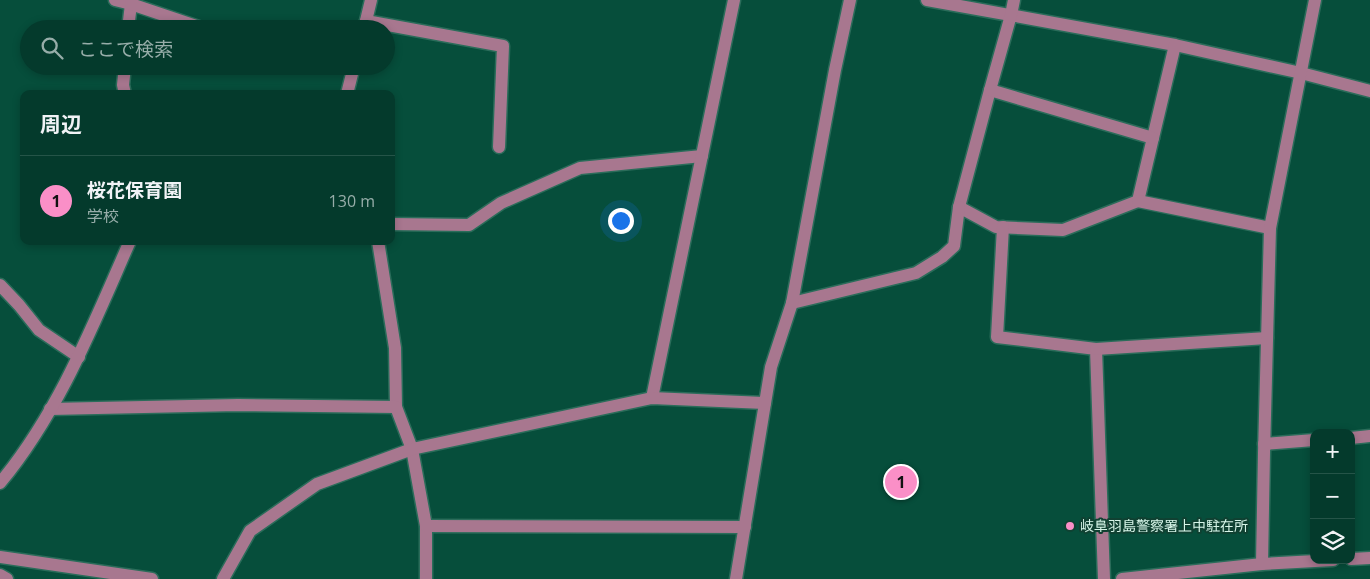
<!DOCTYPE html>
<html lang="ja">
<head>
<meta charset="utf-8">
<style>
	:root { --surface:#043a2c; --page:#124538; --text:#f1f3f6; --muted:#97ada9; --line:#255448; --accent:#fa8fc7 }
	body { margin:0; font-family:"Open Sans","Noto Sans JP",sans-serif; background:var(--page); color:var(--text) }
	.controls { position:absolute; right:15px; bottom:15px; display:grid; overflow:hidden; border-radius:10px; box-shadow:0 2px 8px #0003 }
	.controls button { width:45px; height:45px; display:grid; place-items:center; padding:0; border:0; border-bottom:1px solid var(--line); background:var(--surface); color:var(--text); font:25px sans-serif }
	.you { position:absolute; left:620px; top:220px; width:18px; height:18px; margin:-12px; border:4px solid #fff; border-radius:50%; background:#1a73e8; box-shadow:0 0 0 8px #1a73e833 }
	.badge { display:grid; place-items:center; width:32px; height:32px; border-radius:50%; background:var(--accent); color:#111; font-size:16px; font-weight:700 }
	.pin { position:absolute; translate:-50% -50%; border:2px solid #fff; box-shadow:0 1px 5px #0006 }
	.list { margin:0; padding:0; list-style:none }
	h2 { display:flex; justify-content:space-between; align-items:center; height:65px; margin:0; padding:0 20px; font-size:21px }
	h2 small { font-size:16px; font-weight:400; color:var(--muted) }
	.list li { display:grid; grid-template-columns:32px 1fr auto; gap:15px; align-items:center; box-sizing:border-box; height:90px; padding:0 20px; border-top:1px solid var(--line) }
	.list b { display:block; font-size:19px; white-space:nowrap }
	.list p { margin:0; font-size:16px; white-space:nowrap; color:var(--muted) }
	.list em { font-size:16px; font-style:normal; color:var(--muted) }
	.icon { flex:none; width:28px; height:28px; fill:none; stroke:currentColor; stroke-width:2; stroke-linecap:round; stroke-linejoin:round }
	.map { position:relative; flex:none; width:1370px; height:579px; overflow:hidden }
	.search { position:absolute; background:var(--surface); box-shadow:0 2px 8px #0003; left:20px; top:20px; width:375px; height:55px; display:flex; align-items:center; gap:12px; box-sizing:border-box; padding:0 18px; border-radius:28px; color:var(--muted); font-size:19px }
	.panel { position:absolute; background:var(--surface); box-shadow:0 2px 8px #0003; left:20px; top:90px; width:375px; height:155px; border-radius:10px }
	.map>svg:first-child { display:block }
</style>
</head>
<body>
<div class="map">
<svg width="1370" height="579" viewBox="0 0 1370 579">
	<rect width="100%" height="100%" fill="#064e3b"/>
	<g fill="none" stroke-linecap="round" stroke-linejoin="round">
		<g stroke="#2b6c5a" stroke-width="15">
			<g id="minor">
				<path d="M115,0l16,4 -3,25"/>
				<path d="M927,0l248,45 126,28 69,18"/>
				<path d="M1014,0l-3,15 -21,75 -31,117 37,20 67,3 75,-29 37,-156"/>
				<path d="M131,4l74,25"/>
				<path d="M366,21l137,25 -4,101"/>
				<path d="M364,29l7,-29"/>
				<path d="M125,66l-2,19 2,9"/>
				<path d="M990,90l163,48"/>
				<path d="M347,94l7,-28"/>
				<path d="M1138,201l132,27"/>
				<path d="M391,224l78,1 32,-22 79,-35 122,-12"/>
				<path d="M1003,227l-6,110 99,12 8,230"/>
				<path d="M378,241l17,107 1,59 16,42 14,77v53"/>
				<path d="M0,285l19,20 20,25 40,27"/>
				<path d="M792,303l124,-30 26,-16 12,-11 5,-39"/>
				<path d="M1096,349l171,-11"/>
				<path d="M652,398l82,-398"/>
				<path d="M50,409l188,-4 158,2"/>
				<path d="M1351,438l19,-2"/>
				<path d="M1264,444l50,-4"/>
				<path d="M0,483c59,-71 93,-158 130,-242"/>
				<path d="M426,526l319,1"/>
				<path d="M0,557l152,22"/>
				<path d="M1351,559l19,-1"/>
				<path d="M1262,564l2,-111 6,-225 45,-228"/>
				<path d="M0,575l7,4"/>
				<path d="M223,579l27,-48 67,-47 95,-35 240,-51 113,5"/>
				<path d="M736,579l35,-212 21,-64 43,-233 15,-70"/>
				<path d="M1122,579l140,-15 71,-4"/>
			</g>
		</g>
		<use href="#minor" stroke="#a8778f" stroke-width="12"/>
	</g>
	<circle fill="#fa8fc7" stroke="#104132" stroke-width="2" cx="1070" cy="526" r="5"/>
	<g text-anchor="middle" stroke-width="4" stroke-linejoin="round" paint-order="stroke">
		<g font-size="14" fill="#d6f5e8" stroke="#104132" text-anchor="start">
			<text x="1080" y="531">岐阜羽島警察署上中駐在所</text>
		</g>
	</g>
</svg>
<div class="controls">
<button>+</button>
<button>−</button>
<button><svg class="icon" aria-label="layers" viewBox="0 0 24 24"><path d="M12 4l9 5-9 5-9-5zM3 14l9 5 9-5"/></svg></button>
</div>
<div class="you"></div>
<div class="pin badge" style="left:901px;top:482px">1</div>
<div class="search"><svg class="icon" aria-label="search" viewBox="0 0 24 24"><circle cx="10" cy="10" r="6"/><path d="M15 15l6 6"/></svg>ここで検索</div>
<section class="panel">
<h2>周辺<small></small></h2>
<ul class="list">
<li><span class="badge">1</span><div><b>桜花保育園</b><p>学校</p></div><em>130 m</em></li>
</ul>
</section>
</div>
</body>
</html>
